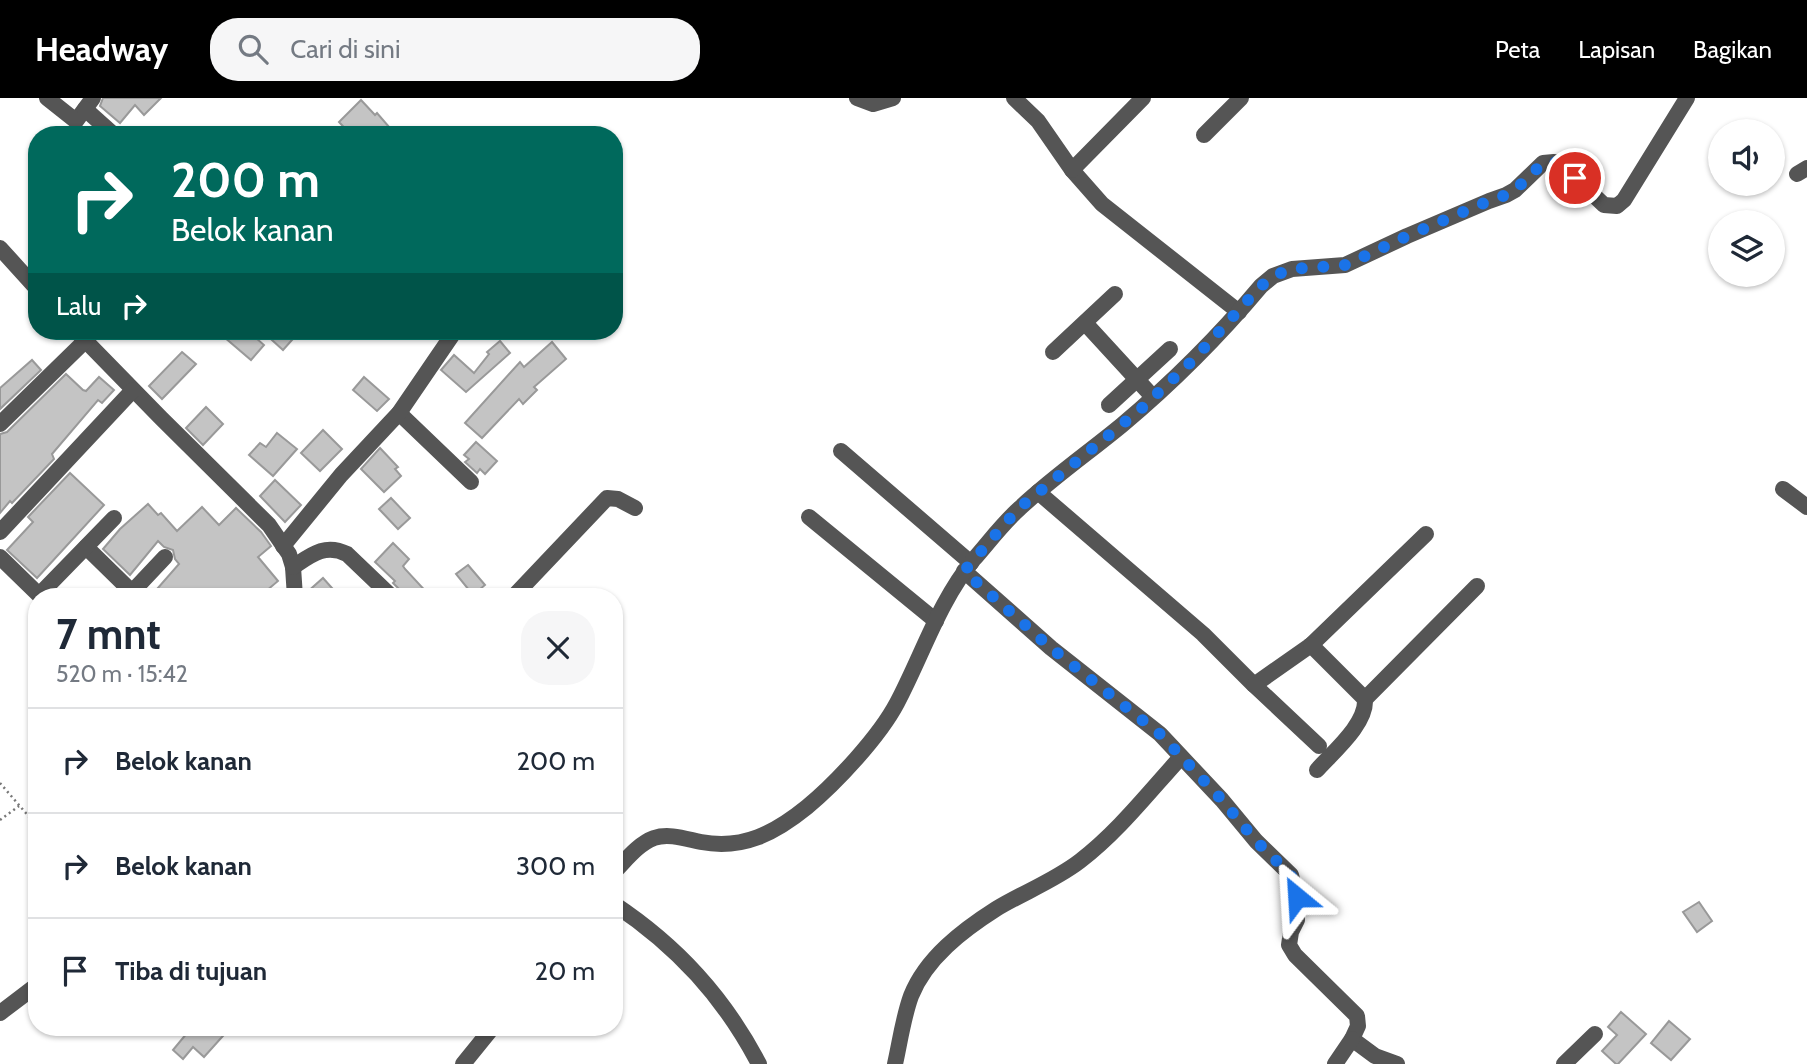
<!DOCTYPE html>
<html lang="id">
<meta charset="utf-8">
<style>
:root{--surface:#fff;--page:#f6f6f7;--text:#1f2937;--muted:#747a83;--line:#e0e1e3;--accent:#000}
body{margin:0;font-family:Cabin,sans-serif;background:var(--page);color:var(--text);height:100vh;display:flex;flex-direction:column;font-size:26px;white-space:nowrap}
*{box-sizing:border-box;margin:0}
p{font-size:23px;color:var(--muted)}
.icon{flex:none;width:38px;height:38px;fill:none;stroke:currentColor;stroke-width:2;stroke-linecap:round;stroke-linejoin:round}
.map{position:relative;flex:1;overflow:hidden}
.drawer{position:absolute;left:28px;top:490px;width:595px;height:448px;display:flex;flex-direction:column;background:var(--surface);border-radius:28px;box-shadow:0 2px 5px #0004}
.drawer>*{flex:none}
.banner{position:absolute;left:28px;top:28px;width:595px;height:214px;border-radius:28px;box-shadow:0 2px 5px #0004;background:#00695c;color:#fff;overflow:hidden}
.tools{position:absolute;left:1708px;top:21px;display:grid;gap:14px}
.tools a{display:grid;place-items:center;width:77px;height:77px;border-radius:50%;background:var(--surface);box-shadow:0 2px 5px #0004;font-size:35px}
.pin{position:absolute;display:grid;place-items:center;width:60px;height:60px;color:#fff;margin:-30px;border:4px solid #fff;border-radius:50%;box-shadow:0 2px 7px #0007}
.me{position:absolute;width:77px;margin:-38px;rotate:333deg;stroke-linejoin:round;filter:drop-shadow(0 0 5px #0008)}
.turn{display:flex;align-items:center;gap:24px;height:147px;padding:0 28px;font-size:32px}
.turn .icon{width:91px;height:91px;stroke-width:2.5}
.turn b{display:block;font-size:49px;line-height:60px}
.then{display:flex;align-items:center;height:66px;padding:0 28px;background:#0003;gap:14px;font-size:26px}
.round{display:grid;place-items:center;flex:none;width:74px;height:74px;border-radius:28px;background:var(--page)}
.headline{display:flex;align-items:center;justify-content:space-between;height:119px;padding:0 28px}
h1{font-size:42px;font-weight:700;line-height:52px}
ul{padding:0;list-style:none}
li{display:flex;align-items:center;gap:21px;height:105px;padding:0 28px;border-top:2px solid var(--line)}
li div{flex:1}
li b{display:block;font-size:26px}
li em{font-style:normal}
header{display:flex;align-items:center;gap:42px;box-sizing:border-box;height:98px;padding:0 35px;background:var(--accent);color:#fff}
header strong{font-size:33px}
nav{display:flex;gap:38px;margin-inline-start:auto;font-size:24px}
.search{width:490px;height:63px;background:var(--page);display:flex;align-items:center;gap:18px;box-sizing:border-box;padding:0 24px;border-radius:28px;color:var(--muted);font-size:26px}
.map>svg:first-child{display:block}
.building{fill:#c4c4c4;stroke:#999;stroke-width:2}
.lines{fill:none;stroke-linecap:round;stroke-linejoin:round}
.path{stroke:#777;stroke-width:2.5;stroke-dasharray:2 3.5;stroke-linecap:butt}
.minor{stroke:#555;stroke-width:16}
.route{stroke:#1a73e8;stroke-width:12;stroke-dasharray:0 21.6}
</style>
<header>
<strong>Headway</strong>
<div class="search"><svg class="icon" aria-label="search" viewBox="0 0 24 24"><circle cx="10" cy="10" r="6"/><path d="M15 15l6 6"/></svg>Cari di sini</div>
<nav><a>Peta</a><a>Lapisan</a><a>Bagikan</a></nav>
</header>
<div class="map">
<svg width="1807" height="966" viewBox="0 0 1807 966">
<rect width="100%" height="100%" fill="#fff"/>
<g class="building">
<path d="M 103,0 L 161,0 L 144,17 L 135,7 L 120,25 L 100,8 Z"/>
<path d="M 361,2 L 375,17 L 377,15 L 396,37 L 351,37 L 339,24 Z"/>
<path d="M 217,233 L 248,233 L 264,247 L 251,262 Z"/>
<path d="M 262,233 L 300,233 L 283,252 Z"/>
<path d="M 500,243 L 510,255 L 466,294 L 441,272 L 454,257 L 474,275 L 489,256 L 487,254 Z"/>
<path d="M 552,244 L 566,261 L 534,289 L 537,292 L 523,306 L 519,301 L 482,340 L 465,325 L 520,264 L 524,269 Z"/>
<path d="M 182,254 L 196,266 L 162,301 L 149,288 Z"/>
<path d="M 32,262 L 41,272 L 0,311 L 0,290 Z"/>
<path d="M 66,276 L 83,292 L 86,293 L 99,279 L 114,292 L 102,305 L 98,302 L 52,356 L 54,361 L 12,405 L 10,403 L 0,415 L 0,336 L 7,334 Z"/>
<path d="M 364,279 L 389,301 L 377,313 L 353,292 Z"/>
<path d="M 206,309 L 223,326 L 203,347 L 186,330 Z"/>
<path d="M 323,332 L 342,351 L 320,373 L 301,355 Z"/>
<path d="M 277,335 L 297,351 L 273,378 L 249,357 L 260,345 L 266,349 Z"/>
<path d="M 476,344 L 497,363 L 485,376 L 480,371 L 477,375 L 465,364 L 469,361 L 464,357 Z"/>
<path d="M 380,350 L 398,369 L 395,371 L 401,378 L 384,394 L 361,371 Z"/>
<path d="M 70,375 L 104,407 L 37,480 L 7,452 L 33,424 L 28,419 Z"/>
<path d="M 275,382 L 301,407 L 285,424 L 260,398 Z"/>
<path d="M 391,400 L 410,420 L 398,431 L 379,411 Z"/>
<path d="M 148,406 L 158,417 L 161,415 L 177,433 L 202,409 L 219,427 L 236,410 L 261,434 L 271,448 L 258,459 L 278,483 L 259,499 L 150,499 L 179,466 L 175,461 L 173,452 L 164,449 L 158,443 L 130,477 L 103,451 L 120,431 Z"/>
<path d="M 393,445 L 409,461 L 403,468 L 405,471 L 431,499 L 402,499 L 400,492 L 393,485 L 395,483 L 375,464 Z"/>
<path d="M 468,467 L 485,487 L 473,497 L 456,476 Z"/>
<path d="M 323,480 L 340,499 L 305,499 L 305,496 Z"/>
<path d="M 1699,804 L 1712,823 L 1697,834 L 1683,814 Z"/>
<path d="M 1621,914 L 1646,936 L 1618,966 L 1616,966 L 1602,953 L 1617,937 L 1608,929 Z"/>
<path d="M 1669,923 L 1690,941 L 1671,962 L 1651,945 Z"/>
<path d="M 192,929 L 231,929 L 204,959 L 193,949 L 183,961 L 173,952 Z"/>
</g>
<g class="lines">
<g class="path">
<path d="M 0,685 L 37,728"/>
<path d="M 0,722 L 19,708"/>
</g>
<g class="minor">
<path d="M 47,0 L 76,23 L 93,0"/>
<path d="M 857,0 L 873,6 L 893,0"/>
<path d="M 1014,0 L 1038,23 L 1072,72 L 1102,106 L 1239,214"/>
<path d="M 85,11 L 114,37"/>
<path d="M 1204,37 L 1241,0"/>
<path d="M 1072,72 L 1143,0"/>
<path d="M 1797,76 L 1807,70"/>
<path d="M 0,150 L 37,191"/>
<path d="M 1086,226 L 1153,299"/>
<path d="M 76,233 L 161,320 L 269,427 L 289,456 L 293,469 L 295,499"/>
<path d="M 1053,254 L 1115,196"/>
<path d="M 1109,307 L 1170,251"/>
<path d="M 399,315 L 471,384"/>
<path d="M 0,326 L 85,243"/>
<path d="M 841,353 L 971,465"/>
<path d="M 1783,391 L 1807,409"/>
<path d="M 1038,394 L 1203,536 L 1254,587 L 1311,547 L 1426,436"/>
<path d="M 809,419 L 936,523"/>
<path d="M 0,434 L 133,292"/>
<path d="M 283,448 L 341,377 L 399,315 L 455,233"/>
<path d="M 86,449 L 132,494 L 165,459"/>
<path d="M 0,459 L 39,497 L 114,420"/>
<path d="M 293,469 C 311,457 325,445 347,456 L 392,499"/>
<path d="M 964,473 L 1051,550 L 1160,636 L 1222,702 L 1256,743 L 1291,777 L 1297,799 L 1297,822 L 1291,834 L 1289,847 L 1295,857 L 1357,918 L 1358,928 L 1352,941 L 1375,958 L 1397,966"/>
<path d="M 513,499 L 607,400 L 618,401 L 635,410"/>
<path d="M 1311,547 L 1365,601"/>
<path d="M 1254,587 L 1319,648"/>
<path d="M 1317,672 C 1333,654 1367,626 1365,601 L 1477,488"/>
<path d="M 614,774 C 626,762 638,746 654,740 C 669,735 686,741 701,744 C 743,752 775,735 807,709 C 836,685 879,639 897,605 C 922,558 939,503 974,461 C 989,444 1003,425 1020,410 C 1052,380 1088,355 1122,327 C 1172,285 1219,238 1261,188 L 1273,178 L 1292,171 L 1345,167 L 1407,138 L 1489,103 L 1506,97 L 1515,92 L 1543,65 L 1554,64 L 1561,66 L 1604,107 L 1617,108 L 1624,102 L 1687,0"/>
<path d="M 614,806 C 677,848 724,899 759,966"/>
<path d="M 0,915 L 37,887"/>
<path d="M 463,966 L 493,929"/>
<path d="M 895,966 C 900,944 903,920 911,898 C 926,860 963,832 996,811 C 1024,794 1054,783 1080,763 C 1118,734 1149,694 1181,659"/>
<path d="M 1335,966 L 1352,941"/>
<path d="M 1564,966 L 1595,936"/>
</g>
</g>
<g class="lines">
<path class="route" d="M 1297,799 L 1291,777 L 1256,743 L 1222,702 L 1160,636 L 1051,550 L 964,473 L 1018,411 L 1142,310 L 1193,262 L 1261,188 L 1273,178 L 1292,171 L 1346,167 L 1407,138 L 1489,103 L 1506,97 L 1515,92 L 1543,65 L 1555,64 L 1561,66 L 1575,80"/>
</g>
</svg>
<div class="tools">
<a><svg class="icon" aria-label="sound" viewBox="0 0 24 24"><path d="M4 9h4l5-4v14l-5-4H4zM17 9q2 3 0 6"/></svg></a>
<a><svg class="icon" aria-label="layers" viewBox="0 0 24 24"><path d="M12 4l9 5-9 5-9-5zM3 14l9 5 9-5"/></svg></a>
</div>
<div class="pin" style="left:1575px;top:80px;background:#d93025"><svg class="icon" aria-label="arrive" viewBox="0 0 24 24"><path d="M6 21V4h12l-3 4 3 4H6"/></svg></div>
<svg class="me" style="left:1297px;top:799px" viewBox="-20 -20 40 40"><path d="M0-17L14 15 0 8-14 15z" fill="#1a73e8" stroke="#fff" stroke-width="4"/></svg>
<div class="banner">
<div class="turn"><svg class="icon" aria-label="right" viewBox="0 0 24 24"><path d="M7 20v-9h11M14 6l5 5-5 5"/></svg><div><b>200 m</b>Belok kanan</div></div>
<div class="then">Lalu<svg class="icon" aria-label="right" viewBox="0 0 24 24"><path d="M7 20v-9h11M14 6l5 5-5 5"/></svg></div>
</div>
<section class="drawer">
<div class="headline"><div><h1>7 mnt</h1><p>520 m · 15:42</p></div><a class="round"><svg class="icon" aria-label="close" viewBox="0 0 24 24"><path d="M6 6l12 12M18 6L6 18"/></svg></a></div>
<ul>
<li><svg class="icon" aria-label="right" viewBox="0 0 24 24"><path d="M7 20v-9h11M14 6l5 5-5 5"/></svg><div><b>Belok kanan</b></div><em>200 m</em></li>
<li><svg class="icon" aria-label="right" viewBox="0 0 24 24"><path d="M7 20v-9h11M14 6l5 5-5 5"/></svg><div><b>Belok kanan</b></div><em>300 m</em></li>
<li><svg class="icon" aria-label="arrive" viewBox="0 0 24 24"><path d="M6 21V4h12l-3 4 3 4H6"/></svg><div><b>Tiba di tujuan</b></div><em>20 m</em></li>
</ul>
</section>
</div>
